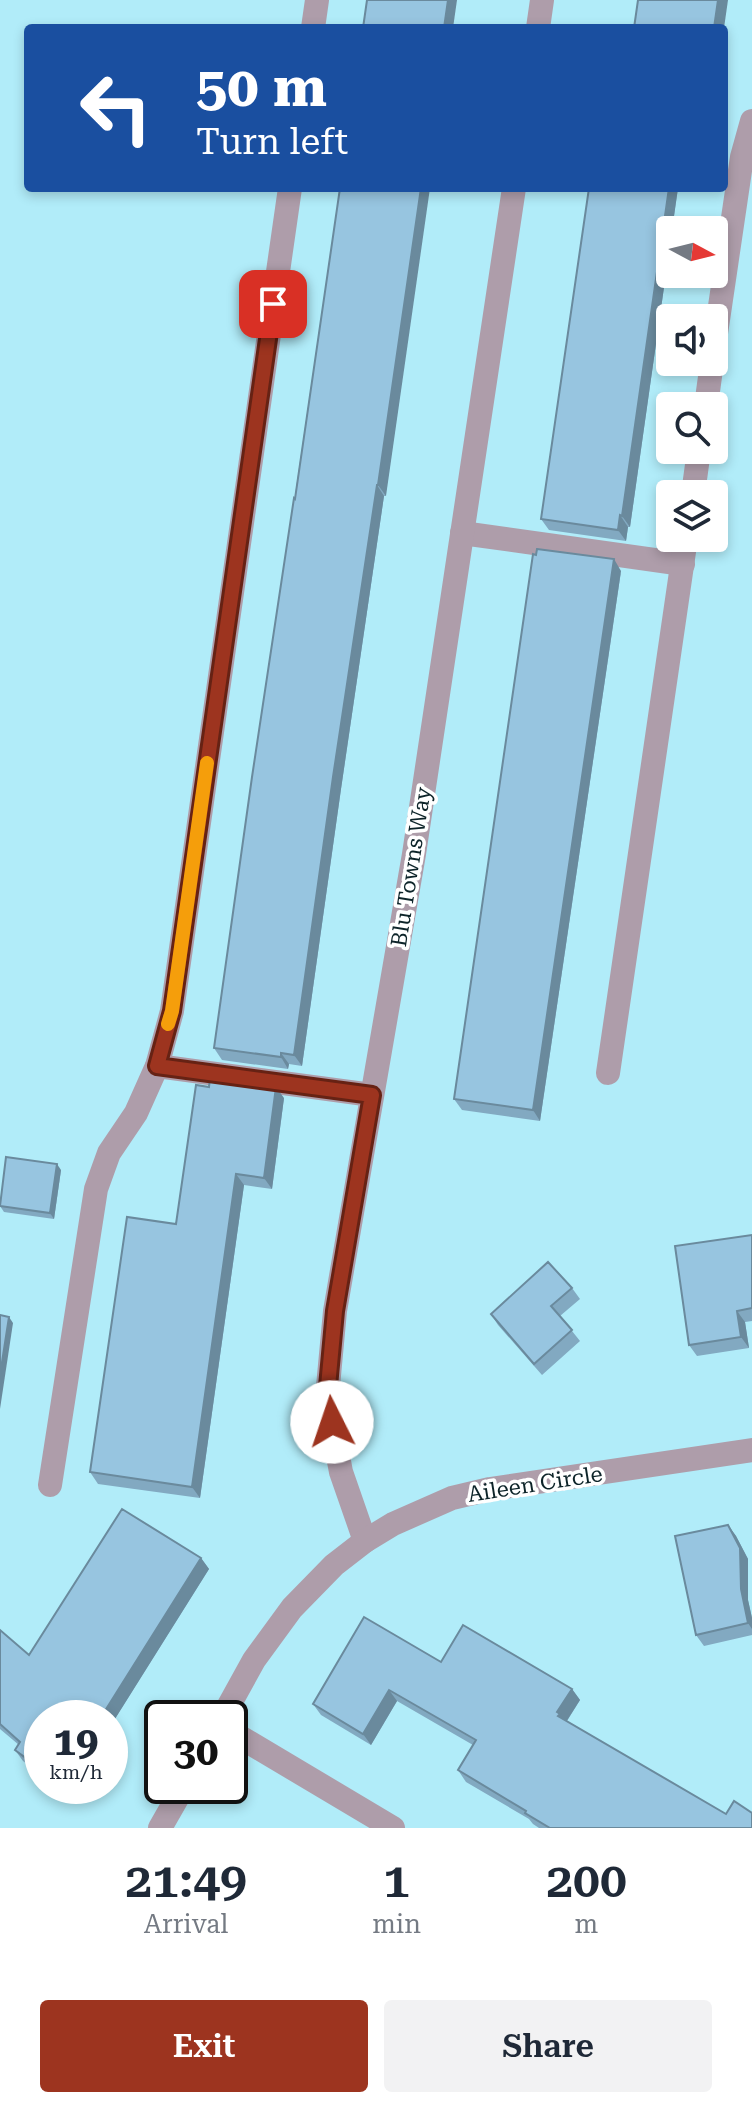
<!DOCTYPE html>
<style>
:root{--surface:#fff;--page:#f2f2f3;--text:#1f2937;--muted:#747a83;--accent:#9d341f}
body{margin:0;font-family:"Roboto Serif",serif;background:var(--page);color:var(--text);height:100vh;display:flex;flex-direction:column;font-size:30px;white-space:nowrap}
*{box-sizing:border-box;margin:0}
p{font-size:26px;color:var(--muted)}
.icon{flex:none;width:44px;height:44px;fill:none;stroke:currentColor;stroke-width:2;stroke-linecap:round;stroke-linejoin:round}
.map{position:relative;height:1828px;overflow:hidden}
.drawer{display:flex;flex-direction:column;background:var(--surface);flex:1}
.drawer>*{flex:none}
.guide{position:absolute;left:24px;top:24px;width:704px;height:168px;border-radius:8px;box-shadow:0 4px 12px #0003;background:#1a4fa0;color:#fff;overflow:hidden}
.needle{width:52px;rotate:97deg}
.fabs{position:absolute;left:656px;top:216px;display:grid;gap:16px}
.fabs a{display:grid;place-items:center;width:72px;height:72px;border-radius:8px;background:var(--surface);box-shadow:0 4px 12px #0003;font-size:40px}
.speed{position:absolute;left:24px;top:1700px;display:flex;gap:16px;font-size:40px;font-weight:700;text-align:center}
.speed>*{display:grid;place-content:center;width:104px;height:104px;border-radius:50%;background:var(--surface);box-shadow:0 4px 12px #0003;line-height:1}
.speed small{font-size:20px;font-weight:400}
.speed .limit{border:4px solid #111;border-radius:12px;background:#fff;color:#111}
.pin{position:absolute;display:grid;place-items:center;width:68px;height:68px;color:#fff;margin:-34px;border-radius:16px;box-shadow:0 4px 12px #0006}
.me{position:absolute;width:88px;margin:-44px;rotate:356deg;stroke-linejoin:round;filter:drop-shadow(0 0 6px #0008)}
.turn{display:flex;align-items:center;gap:28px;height:168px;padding:0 40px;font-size:36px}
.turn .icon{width:104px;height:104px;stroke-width:2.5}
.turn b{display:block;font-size:56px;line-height:68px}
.eta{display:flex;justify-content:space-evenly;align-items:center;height:136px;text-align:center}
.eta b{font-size:48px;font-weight:600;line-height:56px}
.action{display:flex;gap:16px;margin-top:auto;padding:16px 40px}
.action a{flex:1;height:92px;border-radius:8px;background:var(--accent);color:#fff;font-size:32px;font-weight:600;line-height:92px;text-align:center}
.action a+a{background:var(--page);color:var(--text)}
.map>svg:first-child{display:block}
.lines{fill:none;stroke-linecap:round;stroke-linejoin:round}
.minor{stroke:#ae9daa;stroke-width:24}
.wall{fill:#82a9c1}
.shaded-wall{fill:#6a8a9d}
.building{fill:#97c5e0;stroke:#6a8a9d;stroke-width:2}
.route-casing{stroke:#662214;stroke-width:20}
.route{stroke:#9d341f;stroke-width:14}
.slow{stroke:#f59e0b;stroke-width:14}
.labels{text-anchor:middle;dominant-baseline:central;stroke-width:7;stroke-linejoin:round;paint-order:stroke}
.street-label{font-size:22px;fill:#0d2429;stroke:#fff}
</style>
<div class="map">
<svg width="752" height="1828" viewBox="0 0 752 1828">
<rect width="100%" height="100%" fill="#b1ecf9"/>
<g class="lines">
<g class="minor">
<path d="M 313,28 L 317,0"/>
<path d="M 538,28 L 542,0"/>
<path d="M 714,347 L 742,157 L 752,121"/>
<path d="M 706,406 L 712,362"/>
<path d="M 693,494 L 699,450"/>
<path d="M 462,533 L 683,564"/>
<path d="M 157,1066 L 372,1095"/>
<path d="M 608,1073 L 686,538"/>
<path d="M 50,1485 L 96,1189 L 109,1153 L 136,1113 L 157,1066 L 172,1011 L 290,188"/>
<path d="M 365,1541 L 341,1472 L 327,1397 L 335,1311 L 414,854 L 514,188"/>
<path d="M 222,1718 L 254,1660 L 292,1608 L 334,1565 L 365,1541 L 393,1524 L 452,1498 L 490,1489 L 752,1450"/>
<path d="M 230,1731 L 393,1828"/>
<path d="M 160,1828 L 184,1786"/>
</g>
</g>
<g class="wall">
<path d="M 340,188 L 386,496 L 384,496 L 341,789 L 302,1066 L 289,1064 L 288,1069 L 222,1060 L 214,1048 Z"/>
<path d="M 678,188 L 672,230 L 670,230 L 670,245 L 630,527 L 628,527 L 626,541 L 549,530 L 541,519 Z"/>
<path d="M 621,571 L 540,1121 L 462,1110 L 454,1099 Z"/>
<path d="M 284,1098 L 272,1189 L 244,1185 L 200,1498 L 98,1484 L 90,1472 L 176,1224 Z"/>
<path d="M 61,1170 L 54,1219 L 4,1212 L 0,1206 Z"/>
<path d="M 752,1235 L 752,1321 L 745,1322 L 749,1348 L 697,1356 L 689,1345 Z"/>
<path d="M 572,1288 L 580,1299 L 560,1316 L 580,1341 L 542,1375 L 498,1325 L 491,1314 Z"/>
<path d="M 728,1525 L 736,1536 L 748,1559 L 748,1600 L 752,1618 L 752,1635 L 704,1646 L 696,1635 Z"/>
<path d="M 201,1558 L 209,1569 L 113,1722 L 120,1732 L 110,1746 L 110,1718 L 42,1718 L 42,1775 L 23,1761 L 15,1750 L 19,1745 L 0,1729 L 0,1630 L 29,1655 Z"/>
<path d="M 441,1662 L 572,1689 L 580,1700 L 567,1721 L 726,1814 L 752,1828 L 539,1828 L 533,1824 L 529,1819 L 466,1782 L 458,1770 L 473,1745 L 397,1701 L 371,1745 L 321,1715 L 313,1704 Z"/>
<path d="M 57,1786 L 82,1786 L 73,1798 Z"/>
</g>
<g class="shaded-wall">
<path d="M 448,0 L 457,0 L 453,28 L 444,28 Z"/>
<path d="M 718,0 L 728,0 L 724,28 L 714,28 Z"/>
<path d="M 421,188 L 430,188 L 386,496 L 378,485 Z"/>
<path d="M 669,188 L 678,188 L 672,230 L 670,230 L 670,245 L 630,527 L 622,516 Z"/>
<path d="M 377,485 L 384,496 L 341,789 L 302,1066 L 294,1055 L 333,777 Z"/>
<path d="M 620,515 L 628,527 L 626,541 L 618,530 Z"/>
<path d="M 614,559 L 621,571 L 540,1121 L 533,1110 Z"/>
<path d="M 281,1053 L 289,1064 L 288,1069 L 281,1057 Z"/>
<path d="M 276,1087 L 284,1098 L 272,1189 L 264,1178 Z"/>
<path d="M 57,1164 L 61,1170 L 54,1219 L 50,1213 Z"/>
<path d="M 236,1174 L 244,1185 L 200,1498 L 192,1487 Z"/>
<path d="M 737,1311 L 745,1322 L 749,1348 L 741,1337 Z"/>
<path d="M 9,1317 L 13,1323 L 0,1409 L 0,1375 Z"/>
<path d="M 728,1525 L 736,1536 L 748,1559 L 748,1600 L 752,1618 L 752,1629 L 748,1623 Z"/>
<path d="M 201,1558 L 209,1569 L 113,1722 L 120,1732 L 110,1746 L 110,1718 L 105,1718 L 103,1714 Z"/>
<path d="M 572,1689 L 580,1700 L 566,1722 L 558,1716 L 557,1712 Z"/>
<path d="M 389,1690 L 397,1701 L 371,1745 L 363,1734 Z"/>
<path d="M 66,1786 L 82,1786 L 73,1798 Z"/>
</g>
<g class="building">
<path d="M 367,0 L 448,0 L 444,28 L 363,28 Z"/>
<path d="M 638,0 L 718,0 L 714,28 L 634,28 Z"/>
<path d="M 340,188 L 421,188 L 378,485 L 377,485 L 333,777 L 294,1055 L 281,1053 L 281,1057 L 214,1048 L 252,777 L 294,498 L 295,499 Z"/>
<path d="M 589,188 L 669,188 L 622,516 L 620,515 L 618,530 L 541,519 Z"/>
<path d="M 537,549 L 614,559 L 533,1110 L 454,1099 L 533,554 L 536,555 Z"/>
<path d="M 210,1078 L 276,1087 L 264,1178 L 236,1174 L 192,1487 L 90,1472 L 127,1217 L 176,1224 L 196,1085 L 209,1087 Z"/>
<path d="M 6,1157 L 57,1164 L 50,1213 L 0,1206 Z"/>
<path d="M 752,1235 L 752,1308 L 737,1311 L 741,1337 L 689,1345 L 675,1246 Z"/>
<path d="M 548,1262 L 572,1288 L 551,1306 L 572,1330 L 534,1364 L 491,1314 Z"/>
<path d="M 0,1315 L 9,1317 L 0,1375 Z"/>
<path d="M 122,1509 L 201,1558 L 103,1714 L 108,1718 L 42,1718 L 42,1770 L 15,1750 L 20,1742 L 0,1724 L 0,1630 L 29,1655 Z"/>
<path d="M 728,1525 L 740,1548 L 741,1589 L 748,1623 L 696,1635 L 675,1536 Z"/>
<path d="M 364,1617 L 441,1662 L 463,1625 L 572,1689 L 557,1712 L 560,1714 L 558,1716 L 726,1814 L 734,1801 L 752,1813 L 752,1828 L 550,1828 L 525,1813 L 526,1811 L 458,1770 L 476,1740 L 389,1690 L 363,1734 L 313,1704 Z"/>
</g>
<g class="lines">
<g class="route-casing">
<path id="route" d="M 273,304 L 172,1011 L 157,1066 L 372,1095 L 335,1311 L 327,1397 L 332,1422"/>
</g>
<use href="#route" class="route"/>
<path class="slow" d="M 168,1024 L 172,1011 L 207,763"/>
</g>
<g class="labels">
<g class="street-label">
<text transform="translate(411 867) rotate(-81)">Blu Towns Way</text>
<text transform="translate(535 1484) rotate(-9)">Aileen Circle</text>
</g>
</g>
</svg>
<div class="fabs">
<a><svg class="needle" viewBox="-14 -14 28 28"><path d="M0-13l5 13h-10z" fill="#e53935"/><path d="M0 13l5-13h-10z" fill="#747a83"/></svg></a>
<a><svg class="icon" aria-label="sound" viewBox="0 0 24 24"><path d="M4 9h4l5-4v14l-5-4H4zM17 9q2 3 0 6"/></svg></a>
<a><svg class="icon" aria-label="search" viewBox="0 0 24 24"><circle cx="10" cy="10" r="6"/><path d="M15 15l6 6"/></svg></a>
<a><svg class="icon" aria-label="layers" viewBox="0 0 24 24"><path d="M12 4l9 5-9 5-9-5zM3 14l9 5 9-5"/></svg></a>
</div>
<div class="speed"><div>19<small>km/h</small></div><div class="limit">30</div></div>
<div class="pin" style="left:273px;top:304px;background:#d93025"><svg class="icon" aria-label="arrive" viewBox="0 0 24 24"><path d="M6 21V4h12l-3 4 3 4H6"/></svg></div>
<svg class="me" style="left:332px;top:1422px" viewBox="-20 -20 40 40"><circle r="19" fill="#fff"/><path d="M0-13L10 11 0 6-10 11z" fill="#9d341f"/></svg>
<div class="guide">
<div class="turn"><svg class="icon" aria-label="left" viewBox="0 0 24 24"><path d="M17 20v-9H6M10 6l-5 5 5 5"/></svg><div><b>50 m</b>Turn left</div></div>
</div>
</div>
<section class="drawer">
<div class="eta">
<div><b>21:49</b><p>Arrival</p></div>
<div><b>1</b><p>min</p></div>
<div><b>200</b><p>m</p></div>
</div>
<div class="action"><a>Exit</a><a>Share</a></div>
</section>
